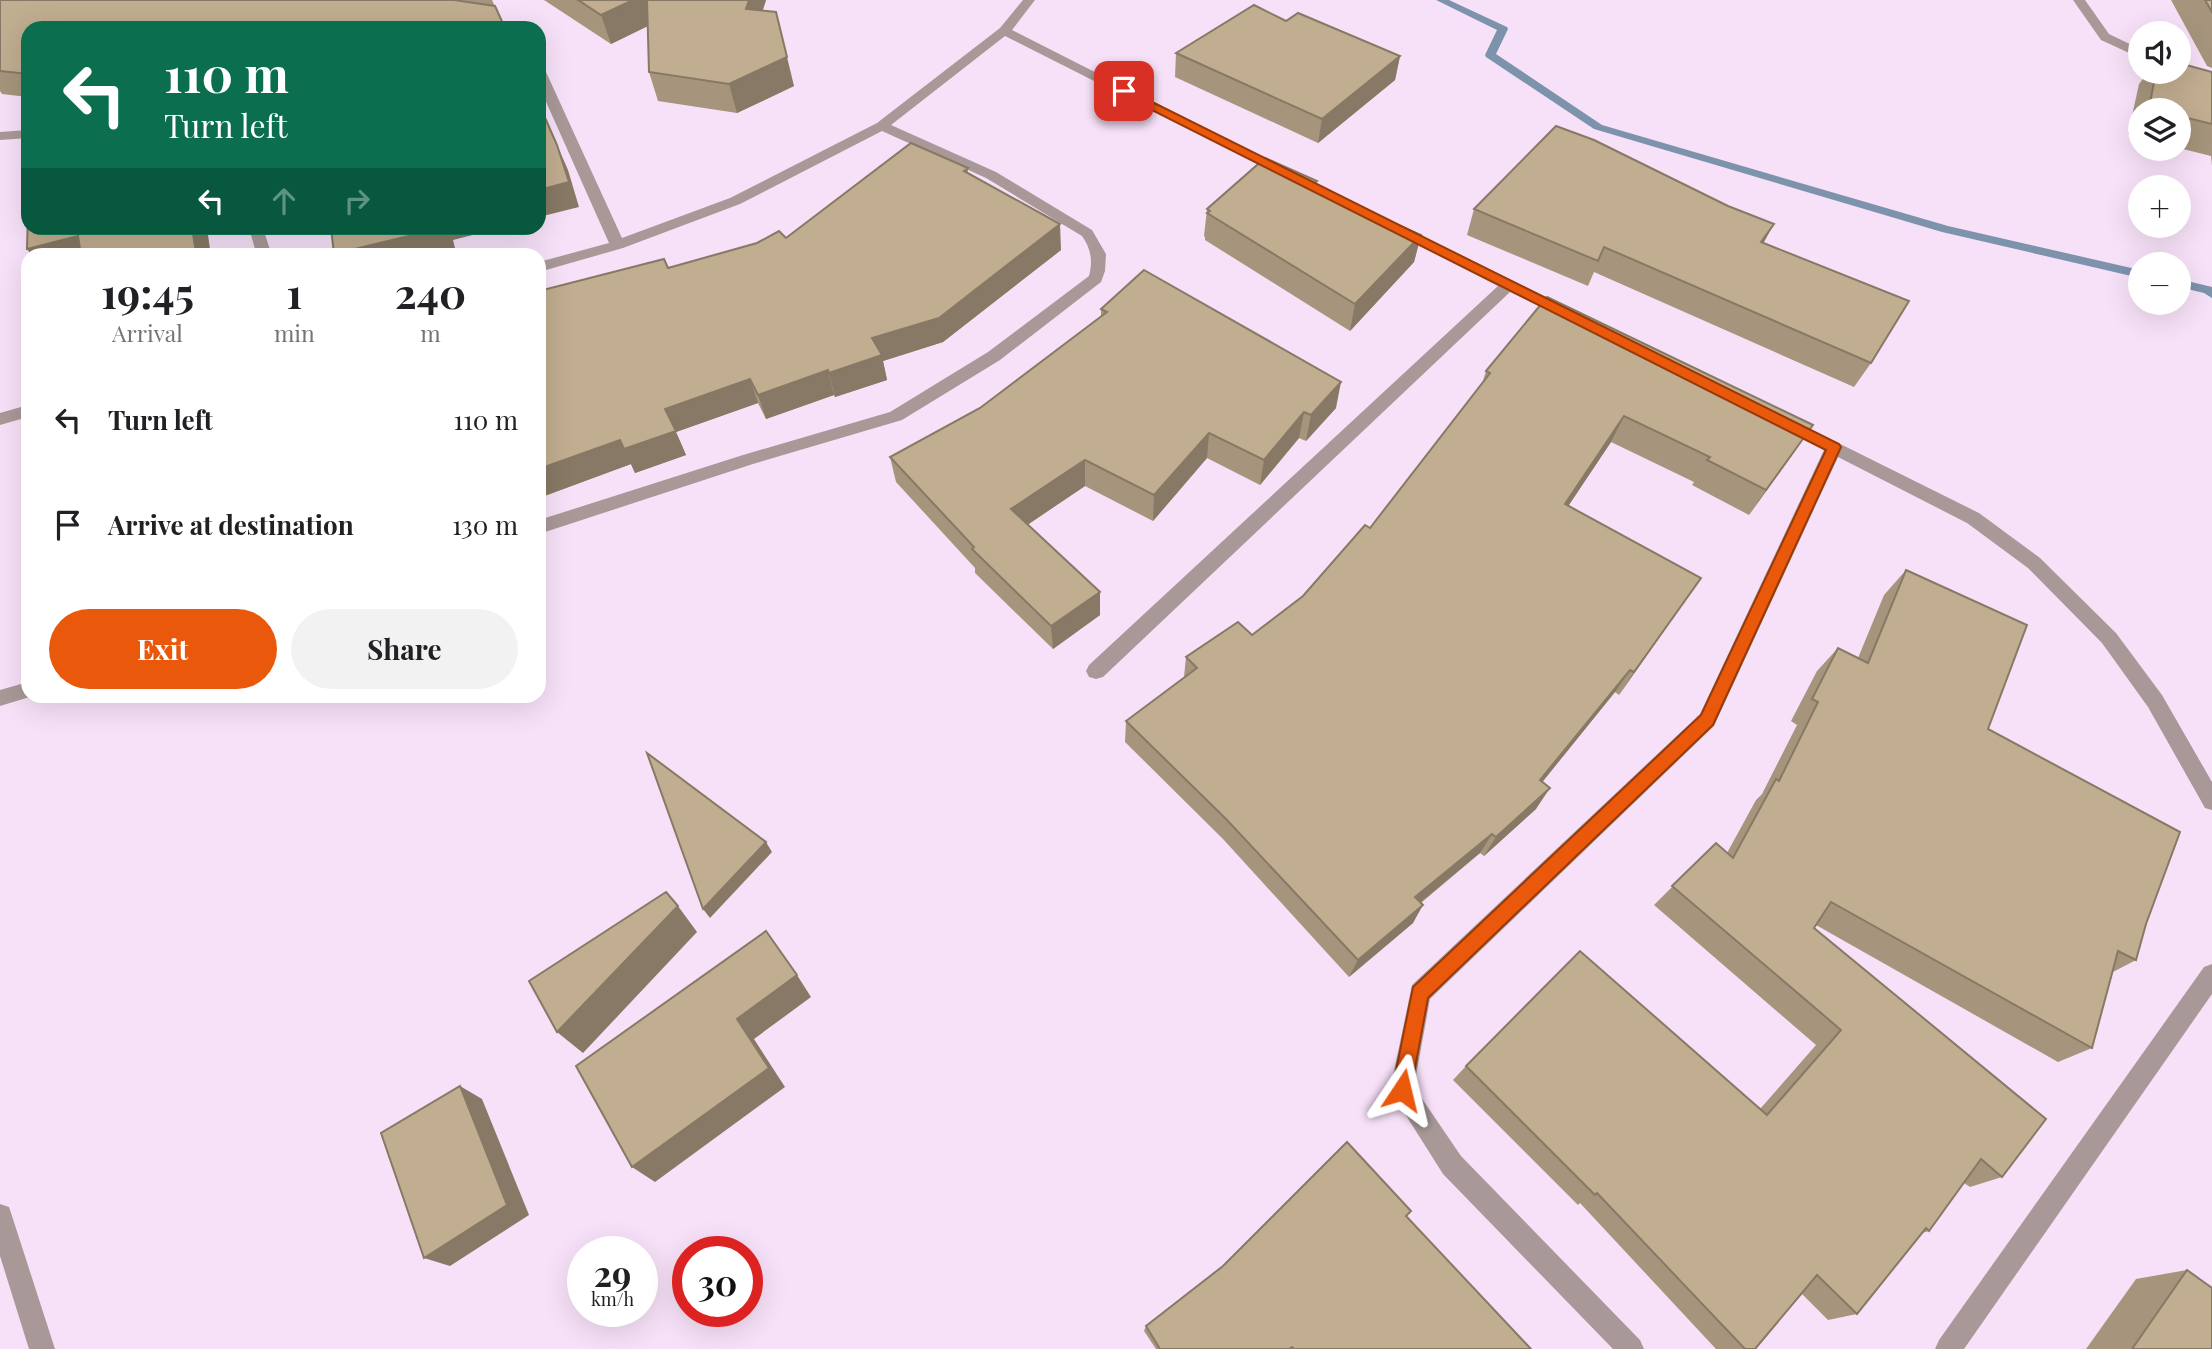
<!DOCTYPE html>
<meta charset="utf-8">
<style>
:root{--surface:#fff;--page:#f2f2f2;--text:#202124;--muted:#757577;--accent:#ea580c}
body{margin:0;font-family:"Playfair Display",serif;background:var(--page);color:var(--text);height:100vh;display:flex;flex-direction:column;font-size:26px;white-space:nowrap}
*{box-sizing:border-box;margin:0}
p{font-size:23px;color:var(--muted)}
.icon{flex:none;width:38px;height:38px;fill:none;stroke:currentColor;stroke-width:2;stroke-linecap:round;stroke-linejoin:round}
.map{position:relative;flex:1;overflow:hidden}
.side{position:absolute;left:21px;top:248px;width:525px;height:455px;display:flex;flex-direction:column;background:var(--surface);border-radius:21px;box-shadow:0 7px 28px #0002}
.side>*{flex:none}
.banner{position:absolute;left:21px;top:21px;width:525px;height:214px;border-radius:21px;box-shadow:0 7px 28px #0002;background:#0b6e4f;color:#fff;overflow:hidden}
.tools{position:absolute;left:2128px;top:21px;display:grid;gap:14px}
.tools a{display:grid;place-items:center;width:63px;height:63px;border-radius:50%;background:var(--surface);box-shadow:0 7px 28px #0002;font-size:35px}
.speed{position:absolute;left:567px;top:1236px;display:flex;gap:14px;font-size:35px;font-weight:700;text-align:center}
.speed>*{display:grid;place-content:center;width:91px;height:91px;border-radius:50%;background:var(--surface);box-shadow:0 7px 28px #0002;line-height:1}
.speed small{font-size:18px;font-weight:400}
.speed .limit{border:10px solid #d22;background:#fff;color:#111}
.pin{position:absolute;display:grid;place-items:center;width:60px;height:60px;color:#fff;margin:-30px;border-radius:14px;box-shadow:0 4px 10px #0006}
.me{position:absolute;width:77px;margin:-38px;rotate:10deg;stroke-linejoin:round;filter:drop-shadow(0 0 5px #0008)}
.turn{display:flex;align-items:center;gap:24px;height:147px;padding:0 28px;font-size:32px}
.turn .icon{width:91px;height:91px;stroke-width:2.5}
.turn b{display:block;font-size:49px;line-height:60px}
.lanes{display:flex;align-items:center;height:66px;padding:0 28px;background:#0003;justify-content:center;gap:35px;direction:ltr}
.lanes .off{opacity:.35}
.eta{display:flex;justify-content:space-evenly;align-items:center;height:119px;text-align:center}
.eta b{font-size:42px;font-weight:700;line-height:49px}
.primary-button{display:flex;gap:14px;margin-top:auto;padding:14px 28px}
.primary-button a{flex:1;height:80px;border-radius:42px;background:var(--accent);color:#fff;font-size:28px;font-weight:700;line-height:80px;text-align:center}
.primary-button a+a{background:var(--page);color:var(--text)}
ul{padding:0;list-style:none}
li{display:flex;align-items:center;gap:21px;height:105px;padding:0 28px}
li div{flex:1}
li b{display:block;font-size:26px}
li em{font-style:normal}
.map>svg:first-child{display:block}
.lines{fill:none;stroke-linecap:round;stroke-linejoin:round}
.stream{fill:#7d93ac;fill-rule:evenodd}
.minor{fill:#a89998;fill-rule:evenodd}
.wall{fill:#a6957c}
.shaded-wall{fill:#877965}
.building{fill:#c1ad90;stroke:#877965;stroke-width:2}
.route{fill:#ea580c;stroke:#983908;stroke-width:2}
</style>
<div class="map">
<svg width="2212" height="1349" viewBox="0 0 2212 1349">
<rect width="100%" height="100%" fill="#f7e1f8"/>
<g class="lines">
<g class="stream">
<path d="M 1436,0 L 1449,0 L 1507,27 L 1508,29 L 1496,54 L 1602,125 L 1948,226 L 2140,270 L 2140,278 L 1942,232 L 1594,129 L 1486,57 L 1485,55 L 1497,30 Z"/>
<path d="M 2179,279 L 2212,287 L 2212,298 L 2204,293 L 2179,287 Z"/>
</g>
<g class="minor">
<path d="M 1023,0 L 1035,0 L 1012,30 L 1351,202 L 1349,205 L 1339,205 L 1005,36 L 891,125 L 996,172 L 1092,230 L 1106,254 L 1105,271 L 1101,282 L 1000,360 L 902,420 L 753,464 L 539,534 L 539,520 L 743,455 L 890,412 L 988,352 L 1089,276 C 1093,260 1091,249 1082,236 L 986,178 L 882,131 L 740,204 L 623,248 L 539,272 L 539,262 L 609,243 L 539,86 L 539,68 L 546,72 L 622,238 L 730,198 L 877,123 L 1000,28 Z"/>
<path d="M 2073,0 L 2085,0 L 2109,34 L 2140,49 L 2140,58 L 2101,40 Z"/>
<path d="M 28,130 L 28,138 L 0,140 L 0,132 Z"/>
<path d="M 1399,225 L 1571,309 L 1574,313 L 1566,318 L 1561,317 L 1510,292 L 1103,677 L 1096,679 L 1089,677 L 1086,671 L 1089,665 L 1498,286 L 1394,233 L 1392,230 L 1394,227 Z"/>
<path d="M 249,228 L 263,228 L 272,256 L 257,256 Z"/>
<path d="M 28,405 L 28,417 L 0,425 L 0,413 Z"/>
<path d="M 1784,416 L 1979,513 L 2040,558 L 2116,633 L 2162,695 L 2212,782 L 2212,810 L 2205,808 L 2148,707 L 2102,643 L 2028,568 L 1967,523 L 1838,457 L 1714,726 L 1430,999 L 1414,1087 L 1461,1156 L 1640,1340 L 1644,1349 L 1613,1349 L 1443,1174 L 1390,1090 L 1412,985 L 1700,714 L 1824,450 L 1778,426 L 1776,422 Z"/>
<path d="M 28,682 L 28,696 L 33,696 L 0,706 L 0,690 Z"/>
<path d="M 2212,964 L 2212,994 L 1964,1349 L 1935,1349 L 1939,1340 L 2204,967 Z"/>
<path d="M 0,1204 L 9,1207 L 12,1216 L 55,1349 L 29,1349 L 0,1256 Z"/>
</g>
</g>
<g class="wall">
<path d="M 0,0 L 492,0 L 505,28 L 28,28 L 28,97 L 2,94 L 0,91 Z"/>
<path d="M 544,0 L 766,0 L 763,10 L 794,86 L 737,113 L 658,101 L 649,72 L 648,26 L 611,44 Z"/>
<path d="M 2171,0 L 2212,0 L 2212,68 L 2207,66 Z"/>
<path d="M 1286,21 L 1400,56 L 1395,80 L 1318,143 L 1175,77 L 1176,53 Z"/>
<path d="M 2148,72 L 2212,72 L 2212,166 L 2211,156 L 2179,148 L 2179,110 L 2140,110 L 2140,137 L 2128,134 L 2139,84 Z"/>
<path d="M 968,168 L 968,173 L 1061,250 L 943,342 L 883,361 L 887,380 L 835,397 L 834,395 L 766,419 L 758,403 L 676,432 L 686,455 L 635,473 L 631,464 L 539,498 L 539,291 L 668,268 L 786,238 Z"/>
<path d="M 1315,188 L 1421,235 L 1414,262 L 1350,331 L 1205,240 L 1205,237 L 1204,236 L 1207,209 Z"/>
<path d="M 1728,206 L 1774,224 L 1763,243 L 1871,363 L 1854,387 L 1594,272 L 1588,286 L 1467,235 L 1474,209 Z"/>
<path d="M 1101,309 L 1336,408 L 1306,441 L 1299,438 L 1260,485 L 1207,458 L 1153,521 L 1085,486 L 1028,524 L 1100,615 L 1053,649 L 975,573 L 975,568 L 896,482 L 890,457 L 980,408 L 1101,316 Z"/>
<path d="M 1486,371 L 1795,451 L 1749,515 L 1692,485 L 1694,482 L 1611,442 L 1568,506 L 1701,578 L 1619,695 L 1615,692 L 1542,782 L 1536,809 L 1484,856 L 1480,853 L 1421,903 L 1413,923 L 1349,977 L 1223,839 L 1125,742 L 1126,721 L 1184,677 L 1186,657 L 1252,635 L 1303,596 L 1370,528 L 1482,384 Z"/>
<path d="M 1906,570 L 1988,729 L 2146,924 L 2136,960 L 2113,972 L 2092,1048 L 2058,1062 L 1816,925 L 1814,928 L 2002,1177 L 1970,1187 L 1964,1183 L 1929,1231 L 1922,1233 L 1857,1314 L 1828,1320 L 1801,1293 L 1755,1349 L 1716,1349 L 1580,1203 L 1578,1205 L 1453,1080 L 1466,1066 L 1760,1109 L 1816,1045 L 1654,905 L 1716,843 L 1727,853 L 1756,800 L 1762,794 L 1797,725 L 1791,721 L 1817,671 L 1838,648 L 1858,658 L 1884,595 Z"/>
<path d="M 1406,1216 L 1531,1349 L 1156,1349 L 1144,1331 L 1146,1326 Z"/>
<path d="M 2187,1270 L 2212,1349 L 2086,1349 L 2136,1279 Z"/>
</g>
<g class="shaded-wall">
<path d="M 633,0 L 649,0 L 656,22 L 611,44 L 601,15 Z"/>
<path d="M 749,0 L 766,0 L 753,38 L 746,9 Z"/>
<path d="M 1400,56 L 1395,80 L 1318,143 L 1322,119 Z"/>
<path d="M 787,57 L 794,86 L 737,113 L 729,84 Z"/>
<path d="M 557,145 L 568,170 L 579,207 L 539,217 L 539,190 Z"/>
<path d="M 1060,224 L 1061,250 L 943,342 L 883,361 L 887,380 L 835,397 L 829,373 L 872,338 Z"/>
<path d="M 1774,224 L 1760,249 L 1761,242 Z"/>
<path d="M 192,228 L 207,228 L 211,256 L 185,256 Z"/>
<path d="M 442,228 L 500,228 L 453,240 L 456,252 L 443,256 L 335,256 L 334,254 Z"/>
<path d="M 1421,235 L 1414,262 L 1350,331 L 1355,304 Z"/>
<path d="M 78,236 L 94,256 L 32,256 L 27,249 Z"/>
<path d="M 828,370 L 834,395 L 766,419 L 758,395 Z"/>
<path d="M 750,379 L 758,403 L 676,432 L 686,455 L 635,473 L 631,464 L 539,498 L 539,469 L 665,409 Z"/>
<path d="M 1341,382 L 1336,408 L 1306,441 L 1311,415 Z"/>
<path d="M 1304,412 L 1299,438 L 1260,485 L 1264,460 Z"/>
<path d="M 1624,416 L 1611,442 L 1553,529 L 1565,504 Z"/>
<path d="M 1813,425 L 1795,451 L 1749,515 L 1766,490 Z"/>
<path d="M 1209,433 L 1207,458 L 1153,521 L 1154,495 Z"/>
<path d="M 1085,460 L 1085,486 L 1014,534 L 1011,509 Z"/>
<path d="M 1701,578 L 1684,602 L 1619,695 L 1634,672 Z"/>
<path d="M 1100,592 L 1100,615 L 1053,649 L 1051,626 Z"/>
<path d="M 1630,670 L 1615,692 L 1527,801 L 1540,780 Z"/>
<path d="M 1550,788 L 1536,809 L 1484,856 L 1496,837 Z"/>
<path d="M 1492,834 L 1480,853 L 1405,915 L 1415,897 Z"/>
<path d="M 766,842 L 772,852 L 710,918 L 703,909 Z"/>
<path d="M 1423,905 L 1413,923 L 1349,977 L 1358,960 Z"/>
<path d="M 678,906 L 697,932 L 583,1053 L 557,1032 Z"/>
<path d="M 797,975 L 811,997 L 754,1039 L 785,1087 L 655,1182 L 632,1167 L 737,1019 Z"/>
<path d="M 460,1086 L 482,1099 L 529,1215 L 450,1266 L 424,1258 Z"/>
</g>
<g class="building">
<path d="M 0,0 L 454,0 L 495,6 L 505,28 L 28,28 L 28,74 L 0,71 Z"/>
<path d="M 578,0 L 633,0 L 601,15 Z"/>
<path d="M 647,0 L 749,0 L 746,9 L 776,12 L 787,57 L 729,84 L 649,72 Z"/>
<path d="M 2205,0 L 2212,0 L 2212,12 Z"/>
<path d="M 1254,5 L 1286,21 L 1298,13 L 1400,56 L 1322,119 L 1176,53 Z"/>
<path d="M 2179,63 L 2212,72 L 2212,124 L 2179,116 L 2179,110 L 2159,110 L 2149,108 L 2156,72 L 2179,72 Z"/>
<path d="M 539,104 L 557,145 L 569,182 L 539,190 Z"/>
<path d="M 1556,126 L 1594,140 L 1728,206 L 1774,224 L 1761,242 L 1909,301 L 1871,363 L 1604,247 L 1598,261 L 1474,209 Z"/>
<path d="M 911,143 L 968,168 L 964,171 L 1060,224 L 939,318 L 872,338 L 882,355 L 829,373 L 828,370 L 758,395 L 750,379 L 665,409 L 676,431 L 624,449 L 620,440 L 539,469 L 539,291 L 664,259 L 668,268 L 757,243 L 779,231 L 786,238 Z"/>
<path d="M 1265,158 L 1317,181 L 1311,186 L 1421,235 L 1355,304 L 1207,213 L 1210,211 L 1207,209 Z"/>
<path d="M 28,211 L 28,228 L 192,228 L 196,252 L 185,256 L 81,256 L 78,236 L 27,249 Z"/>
<path d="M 331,228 L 442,228 L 334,254 Z"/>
<path d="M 1144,270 L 1341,382 L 1311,415 L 1304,412 L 1264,460 L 1209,433 L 1154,495 L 1085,460 L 1011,509 L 1100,592 L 1051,626 L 972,549 L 974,547 L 890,457 L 980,408 L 1107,312 L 1101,309 Z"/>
<path d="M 1547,297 L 1813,425 L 1766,490 L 1707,460 L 1710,457 L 1624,416 L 1565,504 L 1701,578 L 1634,672 L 1630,670 L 1540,780 L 1550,788 L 1496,837 L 1492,834 L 1415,897 L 1423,905 L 1358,960 L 1226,819 L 1126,721 L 1197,668 L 1186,657 L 1238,622 L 1252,635 L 1303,596 L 1365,525 L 1370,528 L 1490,373 L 1486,371 Z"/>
<path d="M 1906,570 L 2027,625 L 1988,729 L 2180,832 L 2146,924 L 2136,960 L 2118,951 L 2092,1048 L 1831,902 L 1814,928 L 2046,1119 L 2002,1177 L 1981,1159 L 1929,1231 L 1926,1228 L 1857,1314 L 1817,1275 L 1755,1349 L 1745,1349 L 1597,1193 L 1595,1195 L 1466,1066 L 1580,951 L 1767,1115 L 1841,1030 L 1672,886 L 1716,843 L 1733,858 L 1776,779 L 1779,781 L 1818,702 L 1812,699 L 1838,648 L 1868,663 Z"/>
<path d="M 647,753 L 766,842 L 703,909 L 676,834 Z"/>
<path d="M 666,892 L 678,906 L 557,1032 L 529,981 Z"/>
<path d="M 766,931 L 797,975 L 737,1019 L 769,1068 L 632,1167 L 576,1066 Z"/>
<path d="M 460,1086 L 507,1205 L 424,1258 L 381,1133 Z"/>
<path d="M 1347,1142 L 1411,1211 L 1406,1216 L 1531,1349 L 1294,1349 L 1292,1347 L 1289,1349 L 1160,1349 L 1146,1326 L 1223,1266 Z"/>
<path d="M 2187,1270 L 2212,1288 L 2212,1349 L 2132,1349 Z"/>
</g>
<path class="route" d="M 1124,88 L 1839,444 L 1841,447 L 1713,725 L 1428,998 L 1411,1090 L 1409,1097 L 1402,1100 L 1395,1097 L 1392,1090 L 1413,987 L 1701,715 L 1826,450 L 1120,94 L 1120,89 Z"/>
</svg>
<div class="tools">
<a><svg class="icon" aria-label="sound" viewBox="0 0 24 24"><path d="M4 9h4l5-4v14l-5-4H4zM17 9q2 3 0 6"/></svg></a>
<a><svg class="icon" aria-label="layers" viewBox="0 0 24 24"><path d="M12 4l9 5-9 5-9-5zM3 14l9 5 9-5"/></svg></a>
<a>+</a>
<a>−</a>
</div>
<div class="speed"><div>29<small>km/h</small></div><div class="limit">30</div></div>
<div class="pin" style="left:1124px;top:91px;background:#d93025"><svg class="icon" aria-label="arrive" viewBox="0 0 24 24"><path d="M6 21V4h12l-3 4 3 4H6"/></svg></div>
<svg class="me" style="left:1402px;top:1090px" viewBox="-20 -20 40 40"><path d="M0-17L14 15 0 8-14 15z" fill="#ea580c" stroke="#fff" stroke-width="4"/></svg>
<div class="banner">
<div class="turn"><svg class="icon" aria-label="left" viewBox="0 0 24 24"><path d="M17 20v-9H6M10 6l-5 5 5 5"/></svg><div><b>110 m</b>Turn left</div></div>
<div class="lanes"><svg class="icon" aria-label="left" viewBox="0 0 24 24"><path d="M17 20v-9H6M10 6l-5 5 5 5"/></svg><svg class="icon off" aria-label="ahead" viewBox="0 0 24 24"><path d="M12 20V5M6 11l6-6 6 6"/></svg><svg class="icon off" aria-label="right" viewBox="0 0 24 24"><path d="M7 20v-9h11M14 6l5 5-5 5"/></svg></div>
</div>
<section class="side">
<div class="eta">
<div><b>19:45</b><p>Arrival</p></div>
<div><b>1</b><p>min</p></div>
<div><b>240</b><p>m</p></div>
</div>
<ul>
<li><svg class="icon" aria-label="left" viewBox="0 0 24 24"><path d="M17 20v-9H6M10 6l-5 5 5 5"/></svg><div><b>Turn left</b></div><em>110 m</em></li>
<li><svg class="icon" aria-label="arrive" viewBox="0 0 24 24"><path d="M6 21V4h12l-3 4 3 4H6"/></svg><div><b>Arrive at destination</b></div><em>130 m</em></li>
</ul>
<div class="primary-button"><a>Exit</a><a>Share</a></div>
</section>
</div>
